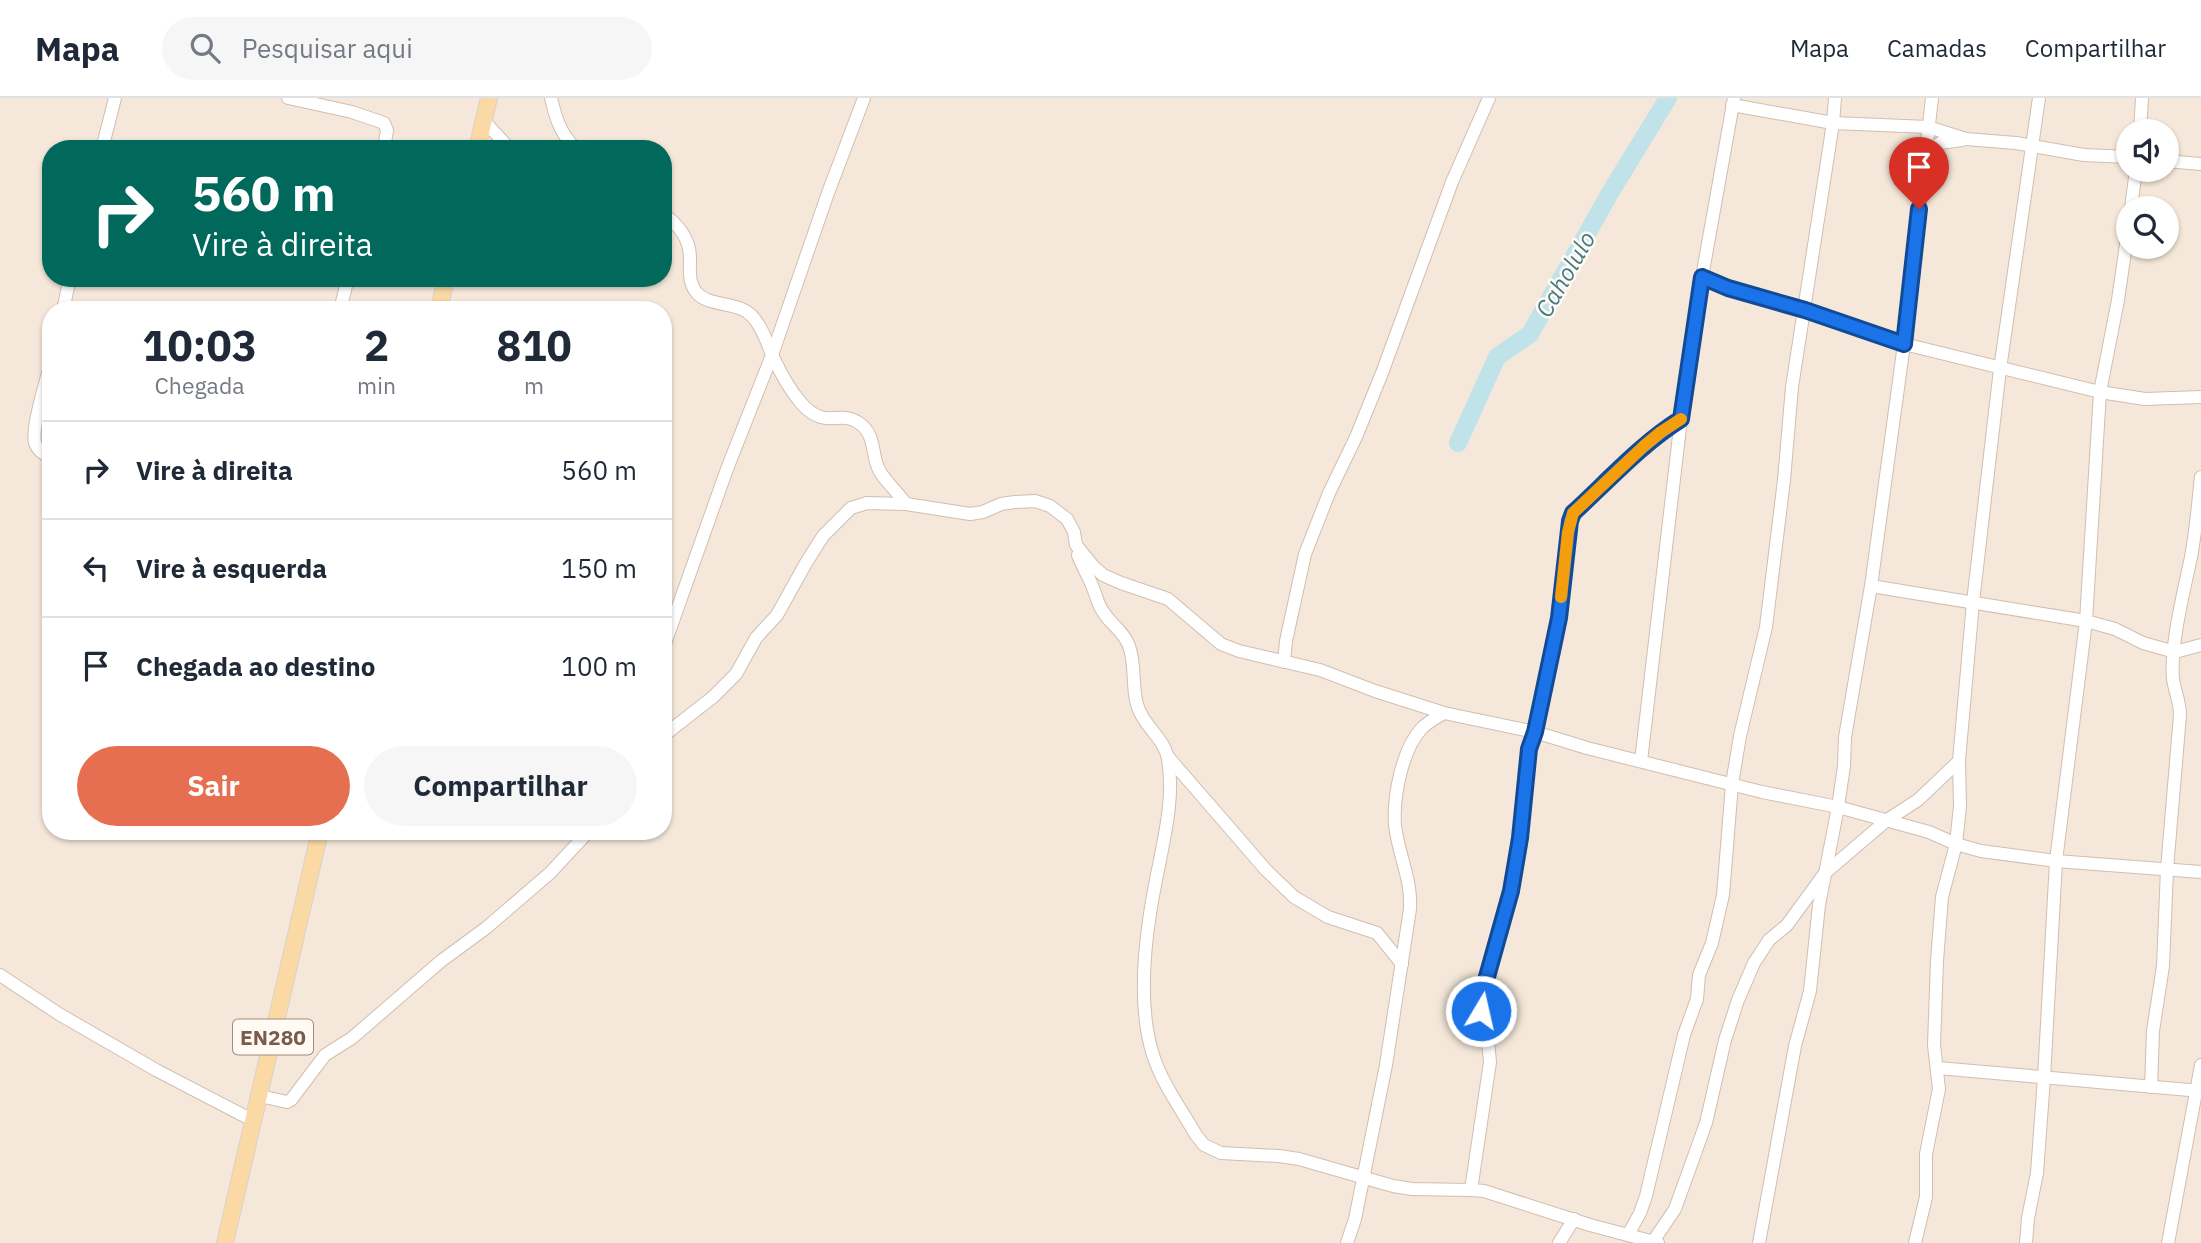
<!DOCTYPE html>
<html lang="pt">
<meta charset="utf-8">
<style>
:root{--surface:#fff;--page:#f6f6f7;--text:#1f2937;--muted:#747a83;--line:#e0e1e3;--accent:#e76f51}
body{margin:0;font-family:"IBM Plex Sans",sans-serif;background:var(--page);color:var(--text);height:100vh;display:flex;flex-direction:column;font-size:26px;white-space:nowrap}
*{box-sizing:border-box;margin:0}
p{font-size:23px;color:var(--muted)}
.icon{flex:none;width:38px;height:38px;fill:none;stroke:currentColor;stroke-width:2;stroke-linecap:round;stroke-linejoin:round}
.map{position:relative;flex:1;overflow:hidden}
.drawer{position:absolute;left:42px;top:203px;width:630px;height:539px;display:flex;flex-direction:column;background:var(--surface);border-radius:28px;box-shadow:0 2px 5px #0004}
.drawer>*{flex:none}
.top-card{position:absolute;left:42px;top:42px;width:630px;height:147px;border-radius:28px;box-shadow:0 2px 5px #0004;background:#00695c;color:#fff;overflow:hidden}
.fabs{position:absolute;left:2116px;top:21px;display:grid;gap:14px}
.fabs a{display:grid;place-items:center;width:63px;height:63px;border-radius:50%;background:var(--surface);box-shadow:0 2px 5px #0004;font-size:35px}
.pin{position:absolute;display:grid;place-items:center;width:60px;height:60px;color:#fff;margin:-72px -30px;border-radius:50% 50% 50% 0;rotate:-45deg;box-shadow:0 0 7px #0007}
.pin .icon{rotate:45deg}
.me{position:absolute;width:77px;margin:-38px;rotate:9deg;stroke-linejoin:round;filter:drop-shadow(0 0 5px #0008)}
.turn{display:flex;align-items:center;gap:24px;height:147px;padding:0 35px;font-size:32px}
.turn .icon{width:91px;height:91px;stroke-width:2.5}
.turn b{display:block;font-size:49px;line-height:60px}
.eta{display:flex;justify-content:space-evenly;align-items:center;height:119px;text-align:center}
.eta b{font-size:42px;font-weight:700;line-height:49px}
.action{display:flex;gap:14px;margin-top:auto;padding:14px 35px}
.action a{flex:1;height:80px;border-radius:42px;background:var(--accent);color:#fff;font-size:28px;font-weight:700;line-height:80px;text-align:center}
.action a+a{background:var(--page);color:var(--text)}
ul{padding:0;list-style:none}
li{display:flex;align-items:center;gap:21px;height:98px;padding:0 35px;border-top:2px solid var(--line)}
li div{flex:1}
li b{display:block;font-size:26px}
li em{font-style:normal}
header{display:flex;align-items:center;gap:42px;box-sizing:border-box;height:98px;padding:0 35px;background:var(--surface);border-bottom:2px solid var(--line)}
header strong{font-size:33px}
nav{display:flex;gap:38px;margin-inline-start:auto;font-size:24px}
.search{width:490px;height:63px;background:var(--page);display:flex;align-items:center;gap:18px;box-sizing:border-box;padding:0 24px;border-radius:38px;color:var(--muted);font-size:26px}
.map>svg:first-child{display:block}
.residential{fill:#f5e8da;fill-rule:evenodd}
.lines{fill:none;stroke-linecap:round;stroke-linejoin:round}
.river{stroke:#bfe3e8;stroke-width:18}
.minor-casing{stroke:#d1beb0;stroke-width:14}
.major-casing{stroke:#dad1cd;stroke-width:18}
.minor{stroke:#fff;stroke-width:12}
.major{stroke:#fbd9a5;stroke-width:16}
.route-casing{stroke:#114b97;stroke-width:18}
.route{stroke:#1a73e8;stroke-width:12}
.slow{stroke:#f59e0b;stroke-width:12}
.labels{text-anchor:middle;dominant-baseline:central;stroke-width:5;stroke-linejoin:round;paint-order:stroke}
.shield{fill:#fffaf3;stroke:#a28b7f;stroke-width:2}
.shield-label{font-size:21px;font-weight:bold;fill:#7a5c4d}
.water-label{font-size:24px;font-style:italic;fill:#437c86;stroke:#fffaf3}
</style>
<header>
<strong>Mapa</strong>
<div class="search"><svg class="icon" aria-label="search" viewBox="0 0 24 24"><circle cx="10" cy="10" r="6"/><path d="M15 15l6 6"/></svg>Pesquisar aqui</div>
<nav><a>Mapa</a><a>Camadas</a><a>Compartilhar</a></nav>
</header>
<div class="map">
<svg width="2201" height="1145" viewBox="0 0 2201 1145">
<rect width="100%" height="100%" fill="#fdf6ec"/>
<path class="residential" d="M 0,0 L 2201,0 L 2201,1145 L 0,1145 ZM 2128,33 L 2166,33 L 2166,72 L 2128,72 ZM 51,51 L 663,51 L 663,180 L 51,180 ZM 2128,110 L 2166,110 L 2166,149 L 2128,149 ZM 51,212 L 663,212 L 663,733 L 51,733 Z"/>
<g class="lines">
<path class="river" d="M 1458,345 L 1497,259 L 1530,236 L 1610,95 L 1668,0"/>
<g class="minor-casing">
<g id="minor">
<path d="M 288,0 L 352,14 L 384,25 L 387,32 L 384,51"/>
<path d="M 551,0 C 556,21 560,35 576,51"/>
<path d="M 1732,7 L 1833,25 L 1928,29 L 1966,41 L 2016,45 L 2084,57 L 2128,59"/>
<path d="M 484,23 L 510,51"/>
<path d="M 2140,33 L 2142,0"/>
<path d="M 102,51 L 115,0"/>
<path d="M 1925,57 L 1940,45 L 1962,42"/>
<path d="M 2166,63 L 2201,66"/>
<path d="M 2131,110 L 2136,72"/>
<path d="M 663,116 C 678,126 690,141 690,160 C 690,172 688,185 697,195 C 709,209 736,203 751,217 C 762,228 767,245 773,259 C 781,276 789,291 801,305 C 826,333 838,311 859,325 C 874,335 872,352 877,367 C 881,380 898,394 906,406"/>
<path d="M 2128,133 L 2118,202 L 2100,294 L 2145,301 L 2201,299"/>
<path d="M 1702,179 L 1728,190 L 1805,212 L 1904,246 L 2100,294 L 2086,523 L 2115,531 L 2143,545 L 2175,554 L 2201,547"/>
<path d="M 63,212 L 70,180"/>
<path d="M 340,212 L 348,180"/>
<path d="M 51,263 C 47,281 31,329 35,345 C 38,353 44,357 51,359"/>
<path d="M 1078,457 C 1082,468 1089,479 1093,490 C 1097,499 1098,508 1104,515 C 1112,528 1123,532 1129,548 C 1137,569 1130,596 1141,616 C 1149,632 1165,643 1168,661 C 1174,697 1166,731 1159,767 C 1147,824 1135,900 1153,957 C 1162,985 1181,1011 1196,1037 L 1204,1047 L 1221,1055 L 1279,1058 L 1299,1061 L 1393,1088 L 1412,1091 L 1471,1092"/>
<path d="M 1871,488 L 2086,523 L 2056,763 L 2044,980 L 2037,1075 L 2028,1120 L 2026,1145"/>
<path d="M 663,551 L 727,371 L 772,257 L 828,95 L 864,0"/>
<path d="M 1284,564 L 1286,543 L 1305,456 L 1329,395 L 1356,339 L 1382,275 L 1452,84 L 1489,0"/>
<path d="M 663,638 L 713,599 L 736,576 L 756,540 L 777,517 L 806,465 L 823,438 L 851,410 L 867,405 L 906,406 L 970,416 L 983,414 L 1001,406 L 1015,404 L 1035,403 L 1050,408 L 1067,421 L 1074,434 L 1076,447 L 1093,468 L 1103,477 L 1121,485 L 1168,501 L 1221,546 L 1239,553 L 1320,572 L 1375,593 L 1444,615 L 1535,634 L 1587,650 L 1762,694 L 1838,709 L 1929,734 L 1956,746 L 1981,753 L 2056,763 L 2201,774"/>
<path d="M 1169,660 L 1266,772 L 1294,799 L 1328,819 L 1377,835 L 1402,866"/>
<path d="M 1641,663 L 1681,321 L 1702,179 L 1734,0"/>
<path d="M 0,877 L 59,916 L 156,972 L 254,1023"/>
<path d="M 1938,970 L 2201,993"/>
<path d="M 2151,989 L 2153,933 L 2163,868 L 2167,771 L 2180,617 C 2180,604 2175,594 2173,581 C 2170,547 2184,493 2191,459 C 2196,433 2198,405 2201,379"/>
<path d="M 260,998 L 287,1004 L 291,1002 L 325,957 L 352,940 L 441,863 L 486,830 L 550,775 L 589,733"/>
<path d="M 1628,1137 L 1640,1115 L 1646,1098 L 1684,937 L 1697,901 L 1699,877 L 1712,845 L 1723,797 L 1732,686 L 1740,638 L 1766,529 L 1784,382 L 1792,289 L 1833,25 L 1835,0"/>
<path d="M 1347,1145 L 1355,1121 L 1386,967 L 1410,811 C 1412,781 1398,756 1395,727 C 1393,699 1402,651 1422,630 C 1428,624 1437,619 1444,615"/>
<path d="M 1559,1145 L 1574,1121"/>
<path d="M 1652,1145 L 1675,1111 L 1706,1025 L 1725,942 L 1738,902 L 1754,865 L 1769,842 L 1787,827 L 1825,775 L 1887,722 L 1918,702 L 1959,663"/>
<path d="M 1658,1145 L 1590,1127 L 1484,1093 L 1471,1092 L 1490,964 L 1487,934 L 1481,913 L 1483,893 L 1511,793 L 1520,740 L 1529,651 L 1535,634 L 1559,520 L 1570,423 L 1573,415 C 1608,383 1641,346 1681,321"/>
<path d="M 1759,1145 L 1795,948 L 1810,893 L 1819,807 L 1838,709 L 1844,668 L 1845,639 L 1871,488 L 1904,246 L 1932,0"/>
<path d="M 1915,1145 L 1926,1099 L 1926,1056 L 1939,991 L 1934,947 L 1937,863 L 1942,799 L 1956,746 L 1960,708 L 1959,663 L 1973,504 L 2000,271 L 2039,0"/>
<path d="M 2168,1145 L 2201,967"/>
</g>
</g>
<g class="major-casing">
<g id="major">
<path d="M 477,51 L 489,0"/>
<path d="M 439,212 L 446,180"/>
<path d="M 225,1145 L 320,733"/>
</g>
</g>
<use href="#minor" class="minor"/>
<use href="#major" class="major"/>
</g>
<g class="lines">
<g class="route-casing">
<path id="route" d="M 1481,913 L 1483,893 L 1511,793 L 1520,740 L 1529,651 L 1535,634 L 1559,520 L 1570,423 L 1573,415 C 1608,383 1641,346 1681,321 L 1702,179 L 1728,190 L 1805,212 L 1904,246 L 1919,111"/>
</g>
<use href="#route" class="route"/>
<path class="slow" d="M 1561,499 L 1568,434 L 1573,415 L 1644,348 L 1661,334 L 1681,321"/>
</g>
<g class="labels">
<rect class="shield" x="233" y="921.5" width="80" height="35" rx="5"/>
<g class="shield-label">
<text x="273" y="939">EN280</text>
</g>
<g class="water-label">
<text transform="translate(1565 176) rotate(-60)">Caholulo</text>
</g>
</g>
</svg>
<div class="fabs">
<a><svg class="icon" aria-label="sound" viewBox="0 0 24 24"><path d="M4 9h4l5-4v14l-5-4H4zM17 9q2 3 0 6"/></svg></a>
<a><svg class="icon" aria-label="search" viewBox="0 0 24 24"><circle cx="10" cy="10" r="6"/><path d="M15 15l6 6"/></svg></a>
</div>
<div class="pin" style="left:1919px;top:111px;background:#d93025"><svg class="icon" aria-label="arrive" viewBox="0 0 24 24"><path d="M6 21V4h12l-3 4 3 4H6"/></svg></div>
<svg class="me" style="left:1481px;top:913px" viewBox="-20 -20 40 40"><circle r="17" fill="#1a73e8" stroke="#fff" stroke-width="3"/><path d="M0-11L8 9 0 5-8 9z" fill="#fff"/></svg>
<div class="top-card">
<div class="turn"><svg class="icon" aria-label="right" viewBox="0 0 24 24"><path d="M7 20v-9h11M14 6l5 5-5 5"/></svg><div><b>560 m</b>Vire à direita</div></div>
</div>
<section class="drawer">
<div class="eta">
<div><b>10:03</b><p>Chegada</p></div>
<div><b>2</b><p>min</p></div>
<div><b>810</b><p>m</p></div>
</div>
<ul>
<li><svg class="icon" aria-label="right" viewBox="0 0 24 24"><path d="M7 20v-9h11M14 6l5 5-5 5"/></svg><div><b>Vire à direita</b></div><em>560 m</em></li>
<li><svg class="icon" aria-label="left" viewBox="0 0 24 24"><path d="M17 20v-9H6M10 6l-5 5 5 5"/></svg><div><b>Vire à esquerda</b></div><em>150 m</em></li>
<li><svg class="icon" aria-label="arrive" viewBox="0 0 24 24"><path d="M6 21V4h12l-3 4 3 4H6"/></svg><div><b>Chegada ao destino</b></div><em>100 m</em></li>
</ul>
<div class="action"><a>Sair</a><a>Compartilhar</a></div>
</section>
</div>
